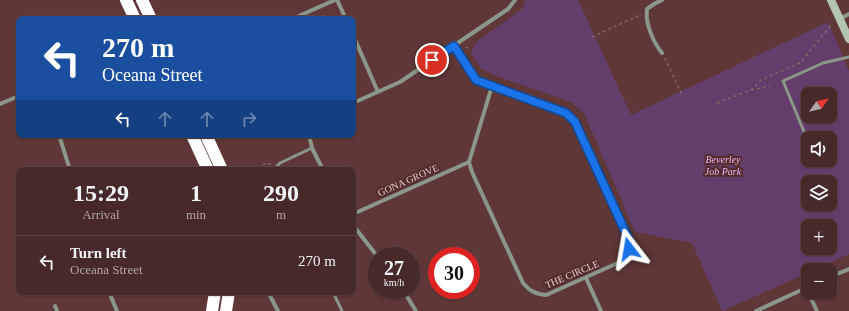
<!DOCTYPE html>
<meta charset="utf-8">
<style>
:root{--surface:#462928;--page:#503534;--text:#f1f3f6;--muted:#b0a6a8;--line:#5e4545}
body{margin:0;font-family:Georgia,serif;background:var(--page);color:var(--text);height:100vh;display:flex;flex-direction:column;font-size:15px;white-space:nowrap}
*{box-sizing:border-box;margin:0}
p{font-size:13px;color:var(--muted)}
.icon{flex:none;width:22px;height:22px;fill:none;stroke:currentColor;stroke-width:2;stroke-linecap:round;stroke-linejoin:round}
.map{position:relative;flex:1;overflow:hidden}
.sheet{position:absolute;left:16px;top:167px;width:340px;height:128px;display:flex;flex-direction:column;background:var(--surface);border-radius:8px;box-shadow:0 1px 3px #0004,0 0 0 1px var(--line)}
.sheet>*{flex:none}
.hud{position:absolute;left:16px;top:16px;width:340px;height:122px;border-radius:8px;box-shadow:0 1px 3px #0004,0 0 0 1px var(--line);background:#1a4fa0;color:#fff;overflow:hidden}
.needle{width:26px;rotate:56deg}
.buttons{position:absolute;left:801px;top:87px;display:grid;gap:8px}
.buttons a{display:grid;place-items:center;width:36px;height:36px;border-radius:8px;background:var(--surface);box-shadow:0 1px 3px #0004,0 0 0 1px var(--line);font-size:20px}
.speed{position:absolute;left:368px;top:247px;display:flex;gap:8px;font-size:20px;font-weight:700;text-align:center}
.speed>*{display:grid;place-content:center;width:52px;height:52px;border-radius:50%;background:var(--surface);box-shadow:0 1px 3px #0004,0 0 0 1px var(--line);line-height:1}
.speed small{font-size:10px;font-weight:400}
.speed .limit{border:6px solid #d22;background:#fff;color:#111}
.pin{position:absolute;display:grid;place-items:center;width:34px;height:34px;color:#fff;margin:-17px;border:2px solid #fff;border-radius:50%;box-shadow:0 1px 4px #0007}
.me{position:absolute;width:44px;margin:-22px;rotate:346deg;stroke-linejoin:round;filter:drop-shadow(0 0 3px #0008)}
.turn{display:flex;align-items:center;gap:14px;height:84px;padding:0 20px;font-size:18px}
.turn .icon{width:52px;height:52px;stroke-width:2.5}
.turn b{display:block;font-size:28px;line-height:34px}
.lanes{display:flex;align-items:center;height:38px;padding:0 20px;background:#0003;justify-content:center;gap:20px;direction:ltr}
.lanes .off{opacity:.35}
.eta{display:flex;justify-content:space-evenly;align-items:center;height:68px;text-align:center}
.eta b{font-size:24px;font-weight:700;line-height:28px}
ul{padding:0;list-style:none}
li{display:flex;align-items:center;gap:12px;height:52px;padding:0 20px;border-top:1px solid var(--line)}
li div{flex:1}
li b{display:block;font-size:15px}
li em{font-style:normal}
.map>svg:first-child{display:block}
.green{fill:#633e6a;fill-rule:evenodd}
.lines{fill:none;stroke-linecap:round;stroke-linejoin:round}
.path{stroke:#866462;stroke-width:1.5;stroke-dasharray:3 3;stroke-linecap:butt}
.lane{stroke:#8b9789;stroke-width:3}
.street{stroke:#8b9789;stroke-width:4}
.secondary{stroke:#b2c6af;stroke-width:8}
.highway{stroke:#fff;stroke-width:12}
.route-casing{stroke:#114b97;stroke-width:10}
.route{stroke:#1a73e8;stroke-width:7}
.labels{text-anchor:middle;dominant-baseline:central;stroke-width:4;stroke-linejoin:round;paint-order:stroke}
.park-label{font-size:10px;font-style:italic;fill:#f0b4fa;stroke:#532d2c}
.street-label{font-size:10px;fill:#e3cbc9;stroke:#532d2c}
</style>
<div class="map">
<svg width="849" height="311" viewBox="0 0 849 311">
<rect width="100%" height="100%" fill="#5e3736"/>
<path class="green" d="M 525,0 L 578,0 L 631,115 L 828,22 L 849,71 L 849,254 L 814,270 L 808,270 L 808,273 L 722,311 L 692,243 L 635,232 L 584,113 L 571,102 L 496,76 L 481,68 L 471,54 L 475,43 L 523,8 ZM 808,94 L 830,94 L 830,116 L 808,116 ZM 808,138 L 830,138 L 830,160 L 808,160 ZM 808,182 L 830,182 L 830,204 L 808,204 ZM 808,226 L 830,226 L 830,248 L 808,248 Z"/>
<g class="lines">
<g class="path">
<path d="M 592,37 L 640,15 L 642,15"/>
<path d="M 466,47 L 467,48 L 469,43"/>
<path d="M 665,58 L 683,97"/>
<path d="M 751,90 L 770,86"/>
<path d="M 717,103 L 751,90 L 761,80 L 800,63 L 832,24"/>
<path d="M 252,170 L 267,163 L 272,165"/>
</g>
<g class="lane">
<path d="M 805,134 L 783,81 L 823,63 L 849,57"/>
<path d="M 275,170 L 276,167 L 280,163 L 312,148"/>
<path d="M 333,292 L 342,311"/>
</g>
<g class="street">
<path d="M 337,0 L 346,19"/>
<path d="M 662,0 L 654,4 L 647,9 C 645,23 653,42 662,53"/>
<path d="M 292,19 L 335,0"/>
<path d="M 840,19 L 849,14"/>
<path d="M 353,35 L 378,92"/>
<path d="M 454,46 L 476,80 L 566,113 L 575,122 L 630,242 C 629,251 627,256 620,262 L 546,295 C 535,294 530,291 523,283 L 472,172 L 469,162 L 492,86"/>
<path d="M 353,103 L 400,82 L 508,9 L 515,0"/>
<path d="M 0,104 L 19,96"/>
<path d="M 59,135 L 70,170"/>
<path d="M 309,135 L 312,148 L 323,170"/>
<path d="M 353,214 L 469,162"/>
<path d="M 353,225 L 377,256"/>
<path d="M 830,277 L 849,269"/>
<path d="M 586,278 L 601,311"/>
<path d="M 403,290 L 416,311"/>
<path d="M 109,292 L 117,311"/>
<path d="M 268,292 L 278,311"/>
<path d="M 808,292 L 817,311"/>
<path d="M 55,306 L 57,311"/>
<path d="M 756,311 L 808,287"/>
</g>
<path class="secondary" d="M 831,0 L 849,39"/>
<g class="highway">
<path d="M 126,0 L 135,19"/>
<path d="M 142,0 L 151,19"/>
<path d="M 192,135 L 208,170"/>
<path d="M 206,135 L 222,170"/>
<path d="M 212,311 L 215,292"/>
<path d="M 226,311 L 229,292"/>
</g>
</g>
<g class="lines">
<g class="route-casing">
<path id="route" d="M 432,60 L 454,46 L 476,80 L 566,113 L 575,122 L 630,242 L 629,249"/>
</g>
<use href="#route" class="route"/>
</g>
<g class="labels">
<g class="park-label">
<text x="723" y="159">Beverley<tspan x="723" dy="12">Job Park</tspan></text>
</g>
<g class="street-label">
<text transform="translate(408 180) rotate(-24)">GONA GROVE</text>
<text transform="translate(572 274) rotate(-23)">THE CIRCLE</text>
</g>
</g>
</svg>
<div class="buttons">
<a><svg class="needle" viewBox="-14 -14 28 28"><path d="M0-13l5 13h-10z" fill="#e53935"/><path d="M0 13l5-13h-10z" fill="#b0a6a8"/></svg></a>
<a><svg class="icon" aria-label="sound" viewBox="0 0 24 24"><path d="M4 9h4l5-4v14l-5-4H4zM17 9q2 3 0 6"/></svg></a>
<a><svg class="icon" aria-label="layers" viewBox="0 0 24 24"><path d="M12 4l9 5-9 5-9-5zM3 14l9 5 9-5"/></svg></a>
<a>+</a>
<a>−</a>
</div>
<div class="speed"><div>27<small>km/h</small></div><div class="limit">30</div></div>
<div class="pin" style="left:432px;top:60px;background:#d93025"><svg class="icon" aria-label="arrive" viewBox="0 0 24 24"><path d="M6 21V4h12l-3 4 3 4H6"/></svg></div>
<svg class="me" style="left:629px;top:249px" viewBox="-20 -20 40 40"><path d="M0-17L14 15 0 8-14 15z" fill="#1a73e8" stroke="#fff" stroke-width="4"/></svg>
<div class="hud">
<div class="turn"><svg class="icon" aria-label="left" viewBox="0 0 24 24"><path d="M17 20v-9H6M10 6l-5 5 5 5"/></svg><div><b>270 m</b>Oceana Street</div></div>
<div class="lanes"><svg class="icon" aria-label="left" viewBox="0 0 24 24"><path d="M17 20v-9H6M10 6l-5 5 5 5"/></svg><svg class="icon off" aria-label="ahead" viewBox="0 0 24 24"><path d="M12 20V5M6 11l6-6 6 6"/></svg><svg class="icon off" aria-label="ahead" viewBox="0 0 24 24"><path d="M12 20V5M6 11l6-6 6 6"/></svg><svg class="icon off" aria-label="right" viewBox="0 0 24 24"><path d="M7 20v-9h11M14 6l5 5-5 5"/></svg></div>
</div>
<section class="sheet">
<div class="eta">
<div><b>15:29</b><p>Arrival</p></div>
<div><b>1</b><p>min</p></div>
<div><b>290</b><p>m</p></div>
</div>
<ul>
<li><svg class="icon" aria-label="left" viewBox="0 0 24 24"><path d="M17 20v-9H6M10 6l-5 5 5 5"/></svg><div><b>Turn left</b><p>Oceana Street</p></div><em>270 m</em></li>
</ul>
</section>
</div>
